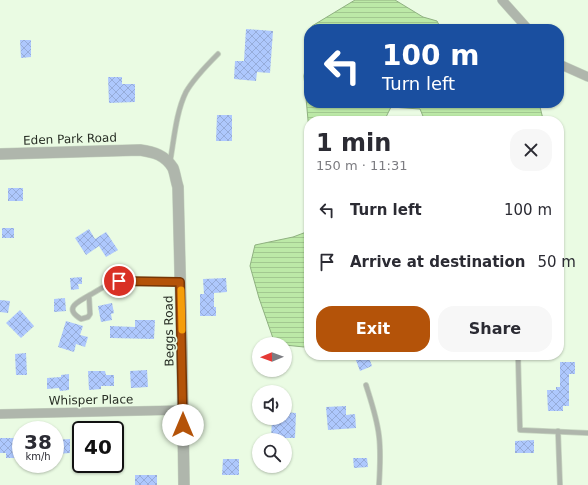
<!DOCTYPE html>
<meta charset="utf-8">
<style>
:root{--surface:#fff;--page:#f7f7f7;--text:#2b2b33;--muted:#7c7c81;--accent:#b45309}
body{margin:0;font-family:"DejaVu Sans",sans-serif;background:var(--page);color:var(--text);height:100vh;display:flex;flex-direction:column;font-size:15px;white-space:nowrap}
*{box-sizing:border-box;margin:0}
p{font-size:13px;color:var(--muted)}
.icon{flex:none;width:22px;height:22px;fill:none;stroke:currentColor;stroke-width:2;stroke-linecap:round;stroke-linejoin:round}
.map{position:relative;flex:1;overflow:hidden}
.details{position:absolute;left:304px;top:116px;width:260px;height:244px;display:flex;flex-direction:column;background:var(--surface);border-radius:16px;box-shadow:0 1px 3px #0004}
.details>*{flex:none}
.top-card{position:absolute;left:304px;top:24px;width:260px;height:84px;border-radius:16px;box-shadow:0 1px 3px #0004;background:#1a4fa0;color:#fff;overflow:hidden}
.needle{width:26px;rotate:269deg}
.buttons{position:absolute;left:252px;top:337px;display:grid;gap:8px}
.buttons a{display:grid;place-items:center;width:40px;height:40px;border-radius:50%;background:var(--surface);box-shadow:0 1px 3px #0004;font-size:20px}
.speed{position:absolute;left:12px;top:421px;display:flex;gap:8px;font-size:20px;font-weight:700;text-align:center}
.speed>*{display:grid;place-content:center;width:52px;height:52px;border-radius:50%;background:var(--surface);box-shadow:0 1px 3px #0004;line-height:1}
.speed small{font-size:10px;font-weight:400}
.speed .limit{border:2px solid #111;border-radius:6px;background:#fff;color:#111}
.pin{position:absolute;display:grid;place-items:center;width:34px;height:34px;color:#fff;margin:-17px;border:2px solid #fff;border-radius:50%;box-shadow:0 1px 4px #0007}
.me{position:absolute;width:44px;margin:-22px;rotate:0deg;stroke-linejoin:round;filter:drop-shadow(0 0 3px #0008)}
.turn{display:flex;align-items:center;gap:14px;height:84px;padding:0 12px;font-size:18px}
.turn .icon{width:52px;height:52px;stroke-width:2.5}
.turn b{display:block;font-size:28px;line-height:34px}
.round{display:grid;place-items:center;flex:none;width:42px;height:42px;border-radius:16px;background:var(--page)}
.head{display:flex;align-items:center;justify-content:space-between;height:68px;padding:0 12px}
h1{font-size:24px;font-weight:600;line-height:30px}
.primary-button{display:flex;gap:8px;margin-top:auto;padding:8px 12px}
.primary-button a{flex:1;height:46px;border-radius:16px;background:var(--accent);color:#fff;font-size:16px;font-weight:600;line-height:46px;text-align:center}
.primary-button a+a{background:var(--page);color:var(--text)}
ul{padding:0;list-style:none}
li{display:flex;align-items:center;gap:12px;height:52px;padding:0 12px}
li div{flex:1}
li b{display:block;font-size:15px}
li em{font-style:normal}
.map>svg:first-child{display:block}
.water{fill:url(#water-rules);stroke:#8fb180}
.building{fill:url(#building-cross-hatch)}
.lines{fill:none;stroke-linecap:round;stroke-linejoin:round}
.service-casing{stroke:#c7d6c1;stroke-width:6}
.minor-casing{stroke:#c7d6c1;stroke-width:10}
.tertiary-casing{stroke:#c7d6c1;stroke-width:12}
.service{stroke:#afb6ac;stroke-width:4.5}
.minor{stroke:#afb6ac;stroke-width:9}
.tertiary{stroke:#afb6ac;stroke-width:11}
.route-casing{stroke:#753606;stroke-width:10}
.route{stroke:#b45309;stroke-width:7}
.slow{stroke:#f59e0b;stroke-width:7}
.labels{text-anchor:middle;dominant-baseline:central;stroke-width:3.5;stroke-linejoin:round;paint-order:stroke}
.street-label{font-size:12px;fill:#272d24;stroke:#eafbe3}
</style>
<div class="map">
<svg width="588" height="485" viewBox="0 0 588 485">
<defs>
<pattern id="water-rules" width="6" height="5" patternUnits="userSpaceOnUse"><rect width="6" height="5" fill="#bce9a7"/><path d="M0 2.5h6" fill="none" stroke="#a2c890"/></pattern>
<pattern id="building-cross-hatch" width="8" height="8" patternUnits="userSpaceOnUse"><rect width="8" height="8" fill="#aec8fd"/><path d="M0 0l8 8M0 8l8-8" fill="none" stroke="#96acd9"/></pattern>
</defs>
<rect width="100%" height="100%" fill="#eafbe3"/>
<g class="water">
<path d="M 355,0 L 395,0 L 423,17 L 437,21 L 441,29 L 312,29 L 312,26 Z"/>
<path d="M 309,46 L 309,103 L 539,103 L 543,119 L 541,121 L 425,121 L 420,109 L 391,107 L 384,121 L 309,121 L 309,131 L 304,76 Z"/>
<path d="M 309,231 L 309,345 L 304,347 L 275,344 L 259,298 L 250,266 L 255,245 L 293,237 Z"/>
</g>
<g class="building">
<path d="M 246,29 L 273,31 L 270,73 L 257,72 L 256,81 L 234,79 L 235,61 L 244,61 Z"/>
<path d="M 20,40 L 31,40 L 31,57 L 21,58 Z"/>
<path d="M 108,77 L 122,77 L 122,84 L 135,84 L 135,102 L 109,103 Z"/>
<path d="M 217,115 L 232,115 L 232,141 L 216,141 Z"/>
<rect x="8" y="188" width="15" height="13"/>
<rect x="2" y="228" width="12" height="10"/>
<path d="M 89,229 L 95,239 L 106,232 L 118,250 L 106,257 L 99,246 L 86,255 L 75,238 Z"/>
<path d="M 82,277 L 82,284 L 78,284 L 79,289 L 71,290 L 70,278 Z"/>
<path d="M 226,278 L 227,292 L 214,293 L 214,307 L 216,307 L 216,316 L 200,316 L 200,294 L 204,294 L 203,279 Z"/>
<path d="M 65,298 L 66,311 L 54,312 L 54,299 Z"/>
<path d="M 0,300 L 10,301 L 8,313 L 0,312 Z"/>
<path d="M 112,303 L 114,313 L 111,314 L 112,320 L 101,322 L 98,306 Z"/>
<path d="M 20,310 L 34,326 L 21,338 L 6,323 Z"/>
<path d="M 135,320 L 155,320 L 154,339 L 110,338 L 110,326 L 135,327 Z"/>
<path d="M 66,321 L 83,326 L 80,335 L 88,337 L 85,347 L 76,344 L 74,352 L 58,347 Z"/>
<path d="M 26,353 L 27,375 L 16,375 L 15,354 Z"/>
<path d="M 354,355 L 368,355 L 372,366 L 360,371 Z"/>
<path d="M 560,362 L 575,362 L 575,374 L 569,374 L 569,406 L 563,406 L 563,411 L 548,411 L 547,390 L 556,390 L 556,387 L 560,387 Z"/>
<path d="M 147,370 L 148,387 L 131,388 L 130,371 Z"/>
<path d="M 88,371 L 105,371 L 106,375 L 114,375 L 114,386 L 101,386 L 101,389 L 89,390 Z"/>
<path d="M 69,374 L 69,390 L 60,391 L 59,388 L 47,389 L 47,378 L 61,377 L 61,375 Z"/>
<path d="M 346,406 L 346,415 L 355,414 L 356,428 L 328,430 L 326,407 Z"/>
<path d="M 285,412 L 296,413 L 295,438 L 281,438 L 281,440 L 271,440 L 272,418 L 285,418 Z"/>
<path d="M 0,438 L 20,438 L 20,449 L 15,449 L 15,458 L 6,458 L 6,453 L 0,453 Z"/>
<path d="M 70,439 L 70,453 L 55,454 L 55,440 Z"/>
<path d="M 534,440 L 534,453 L 515,453 L 515,441 Z"/>
<path d="M 353,458 L 367,458 L 368,467 L 354,468 Z"/>
<path d="M 223,459 L 239,459 L 239,475 L 222,475 Z"/>
<rect x="135" y="475" width="22" height="10"/>
</g>
<g class="lines">
<g class="service-casing">
<g id="service">
<path d="M 170,162 C 174,140 176,112 186,92 C 194,78 207,65 218,54"/>
<path d="M 89,296 L 90,314 L 88,317 L 81,319 C 63,308 78,302 88,296 C 98,291 107,283 119,281 L 181,282"/>
<path d="M 518,355 L 520,430 L 588,433"/>
<path d="M 366,385 C 371,401 377,418 379,436 C 381,452 380,469 379,485"/>
<path d="M 558,431 L 560,485"/>
</g>
</g>
<g class="minor-casing">
<g id="minor">
<path d="M 502,0 L 528,29"/>
<path d="M 559,64 L 588,77"/>
<path d="M 0,414 L 183,410"/>
</g>
</g>
<g class="tertiary-casing">
<path id="tertiary" d="M 0,154 L 140,150 C 154,152 165,155 173,168 C 175,173 176,181 178,187 L 182,354 L 184,485"/>
</g>
<use href="#service" class="service"/>
<use href="#minor" class="minor"/>
<use href="#tertiary" class="tertiary"/>
</g>
<g class="lines">
<g class="route-casing">
<path id="route" d="M 119,281 L 180,282 L 183,425"/>
</g>
<use href="#route" class="route"/>
<path class="slow" d="M 181,290 L 182,330"/>
</g>
<g class="labels">
<g class="street-label">
<text transform="translate(70 139) rotate(-2)">Eden Park Road</text>
<text transform="translate(169 331) rotate(-91)">Beggs Road</text>
<text transform="translate(91 400) rotate(-1)">Whisper Place</text>
</g>
</g>
</svg>
<div class="buttons">
<a><svg class="needle" viewBox="-14 -14 28 28"><path d="M0-13l5 13h-10z" fill="#e53935"/><path d="M0 13l5-13h-10z" fill="#7c7c81"/></svg></a>
<a><svg class="icon" aria-label="sound" viewBox="0 0 24 24"><path d="M4 9h4l5-4v14l-5-4H4zM17 9q2 3 0 6"/></svg></a>
<a><svg class="icon" aria-label="search" viewBox="0 0 24 24"><circle cx="10" cy="10" r="6"/><path d="M15 15l6 6"/></svg></a>
</div>
<div class="speed"><div>38<small>km/h</small></div><div class="limit">40</div></div>
<div class="pin" style="left:119px;top:281px;background:#d93025"><svg class="icon" aria-label="arrive" viewBox="0 0 24 24"><path d="M6 21V4h12l-3 4 3 4H6"/></svg></div>
<svg class="me" style="left:183px;top:425px" viewBox="-20 -20 40 40"><circle r="19" fill="#fff"/><path d="M0-13L10 11 0 6-10 11z" fill="#b45309"/></svg>
<div class="top-card">
<div class="turn"><svg class="icon" aria-label="left" viewBox="0 0 24 24"><path d="M17 20v-9H6M10 6l-5 5 5 5"/></svg><div><b>100 m</b>Turn left</div></div>
</div>
<section class="details">
<div class="head"><div><h1>1 min</h1><p>150 m · 11:31</p></div><a class="round"><svg class="icon" aria-label="close" viewBox="0 0 24 24"><path d="M6 6l12 12M18 6L6 18"/></svg></a></div>
<ul>
<li><svg class="icon" aria-label="left" viewBox="0 0 24 24"><path d="M17 20v-9H6M10 6l-5 5 5 5"/></svg><div><b>Turn left</b></div><em>100 m</em></li>
<li><svg class="icon" aria-label="arrive" viewBox="0 0 24 24"><path d="M6 21V4h12l-3 4 3 4H6"/></svg><div><b>Arrive at destination</b></div><em>50 m</em></li>
</ul>
<div class="primary-button"><a>Exit</a><a>Share</a></div>
</section>
</div>
